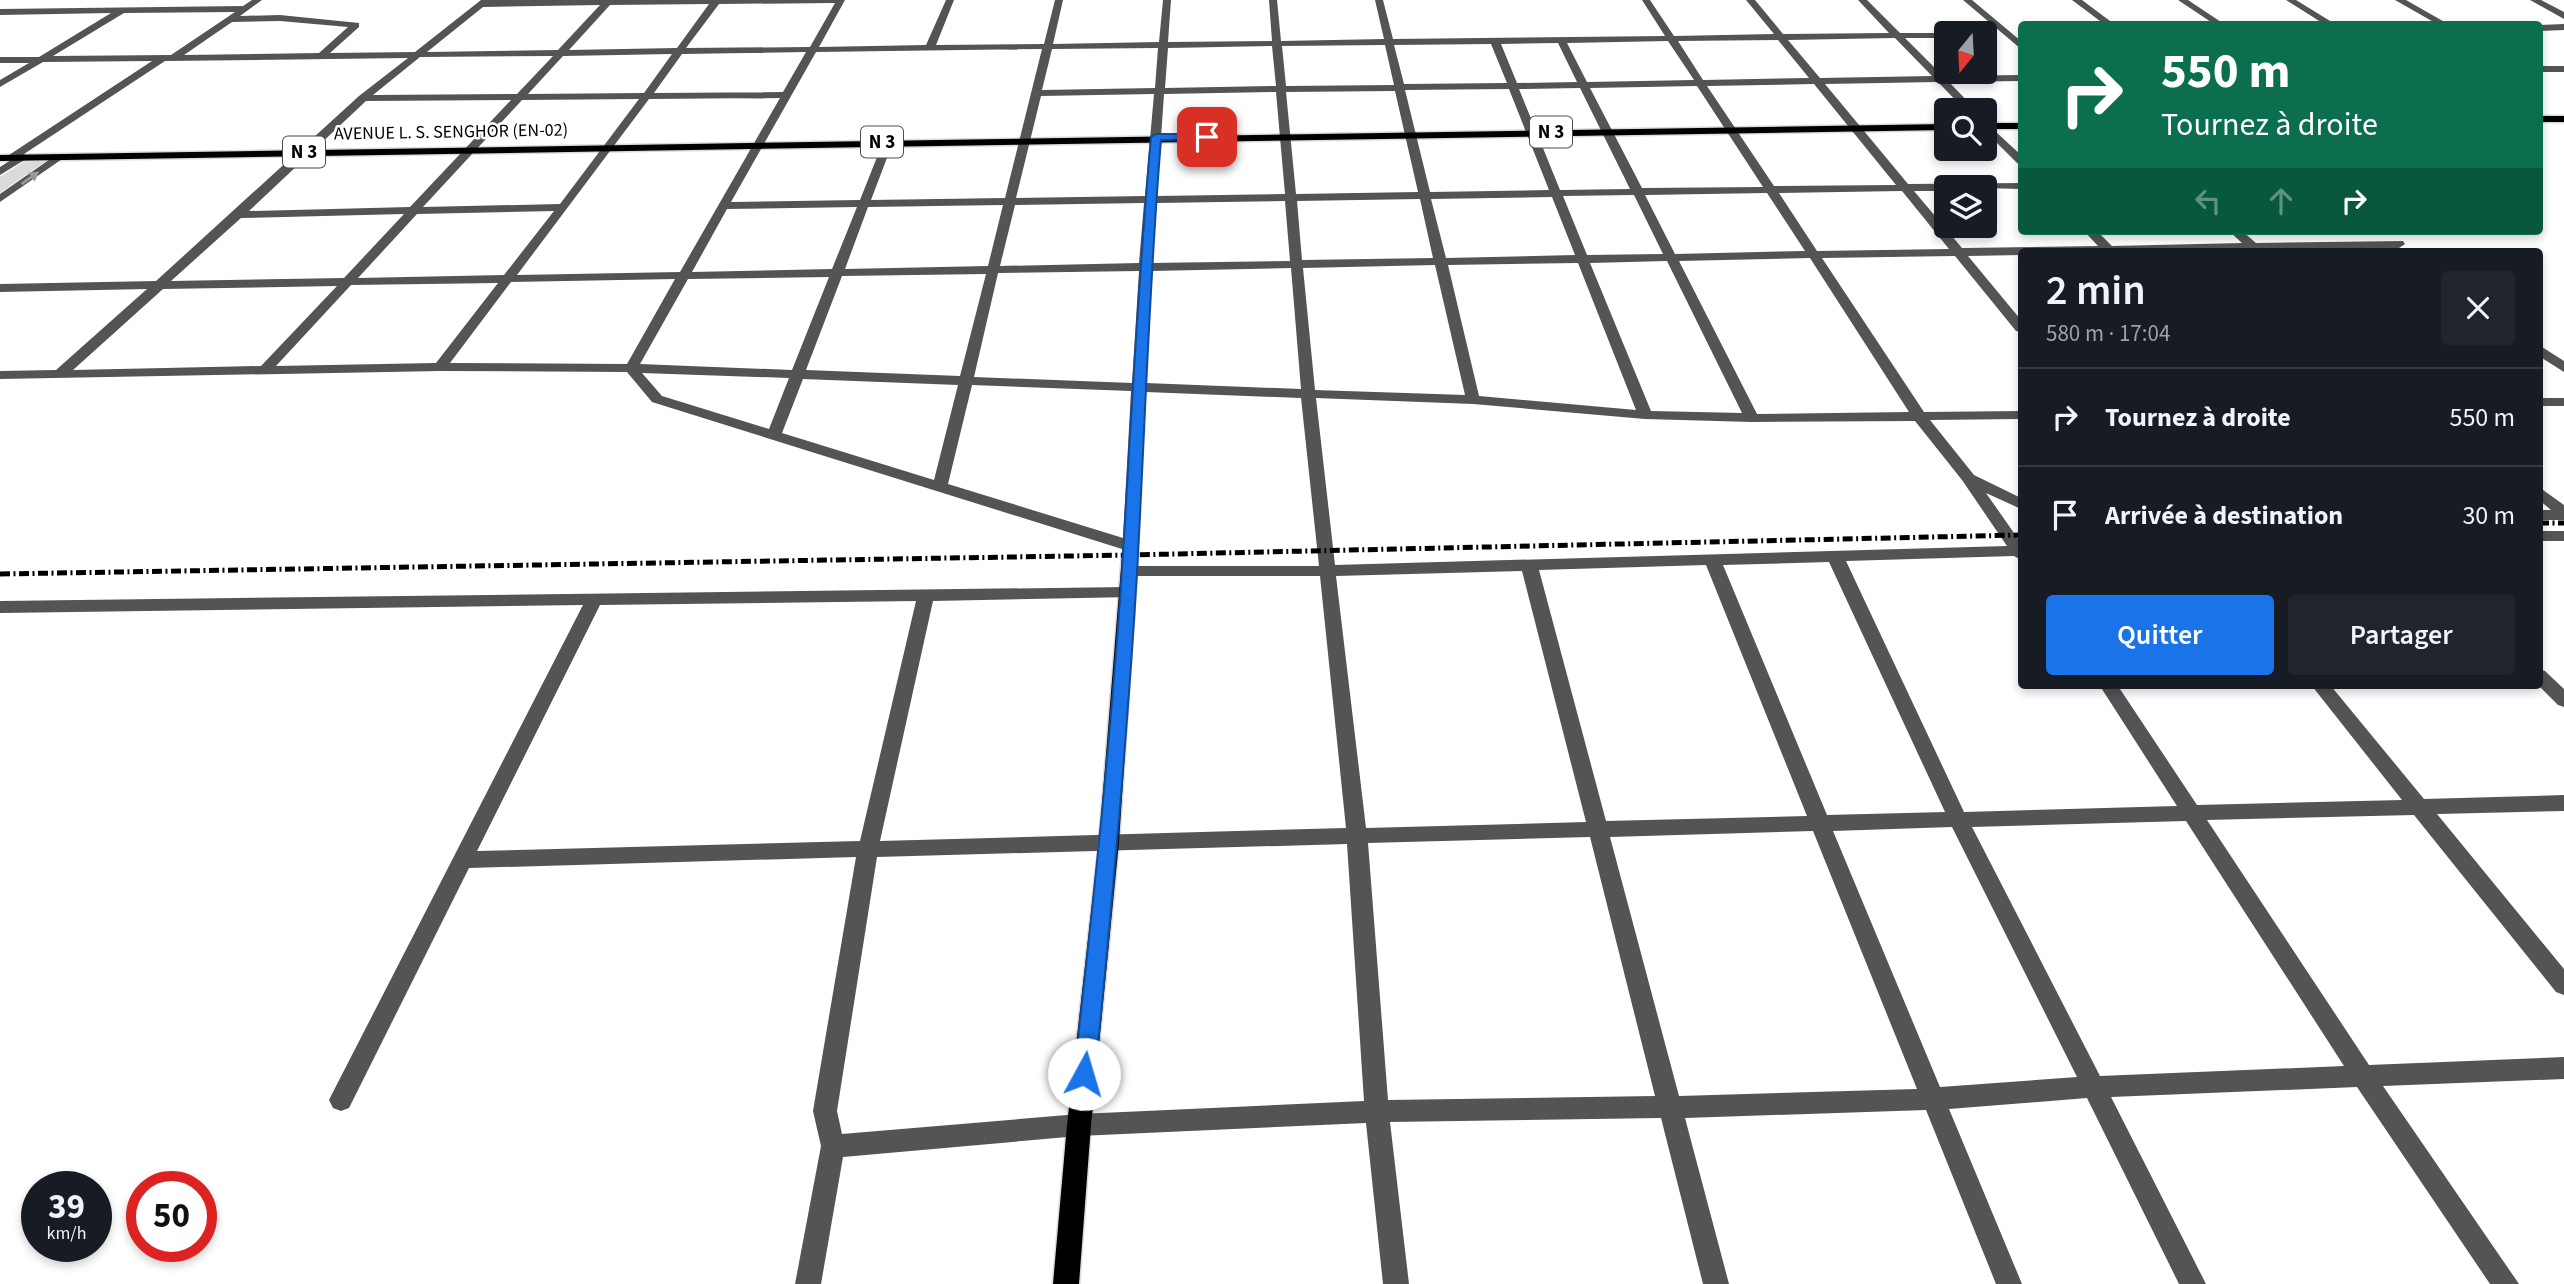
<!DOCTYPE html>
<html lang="fr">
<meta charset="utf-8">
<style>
:root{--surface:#171b24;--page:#20242c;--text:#f1f3f6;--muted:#9ea1a6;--line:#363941;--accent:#1a73e8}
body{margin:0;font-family:"Source Sans 3",sans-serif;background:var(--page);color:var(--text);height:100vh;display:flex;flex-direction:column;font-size:26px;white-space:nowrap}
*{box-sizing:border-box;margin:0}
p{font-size:23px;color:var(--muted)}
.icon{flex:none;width:38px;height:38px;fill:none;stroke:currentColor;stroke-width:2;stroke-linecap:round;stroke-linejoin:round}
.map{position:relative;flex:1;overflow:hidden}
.side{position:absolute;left:2018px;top:248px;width:525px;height:441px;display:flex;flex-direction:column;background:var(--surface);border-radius:7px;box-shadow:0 4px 10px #0003}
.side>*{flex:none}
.guide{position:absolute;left:2018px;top:21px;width:525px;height:214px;border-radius:7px;box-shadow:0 4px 10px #0003;background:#0b6e4f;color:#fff;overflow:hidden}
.needle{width:46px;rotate:198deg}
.tools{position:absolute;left:1934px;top:21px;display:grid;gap:14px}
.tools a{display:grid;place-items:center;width:63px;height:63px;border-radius:7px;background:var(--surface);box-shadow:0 4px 10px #0003;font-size:35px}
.speed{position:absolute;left:21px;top:1171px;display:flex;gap:14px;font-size:35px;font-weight:700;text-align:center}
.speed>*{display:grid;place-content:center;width:91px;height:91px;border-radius:50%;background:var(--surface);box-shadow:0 4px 10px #0003;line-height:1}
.speed small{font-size:18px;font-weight:400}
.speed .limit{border:10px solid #d22;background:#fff;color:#111}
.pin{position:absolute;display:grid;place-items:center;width:60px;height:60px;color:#fff;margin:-30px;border-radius:14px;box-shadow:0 4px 10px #0006}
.me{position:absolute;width:77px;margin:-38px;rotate:6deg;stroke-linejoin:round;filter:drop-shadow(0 0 5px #0008)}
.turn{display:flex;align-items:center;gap:24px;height:147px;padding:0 28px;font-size:32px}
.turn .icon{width:91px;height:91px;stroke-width:2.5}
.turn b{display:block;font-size:49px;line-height:60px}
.lanes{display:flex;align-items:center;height:66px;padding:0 28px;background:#0003;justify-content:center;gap:35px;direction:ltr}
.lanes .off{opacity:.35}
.round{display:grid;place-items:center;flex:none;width:74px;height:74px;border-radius:7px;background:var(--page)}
.summary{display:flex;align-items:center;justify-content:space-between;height:119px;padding:0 28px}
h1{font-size:42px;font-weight:600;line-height:52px}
.cta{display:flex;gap:14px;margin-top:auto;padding:14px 28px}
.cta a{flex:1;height:80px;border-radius:7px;background:var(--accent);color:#fff;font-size:28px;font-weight:600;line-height:80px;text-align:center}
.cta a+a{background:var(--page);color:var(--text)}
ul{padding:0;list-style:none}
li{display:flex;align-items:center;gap:21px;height:98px;padding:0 28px;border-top:2px solid var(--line)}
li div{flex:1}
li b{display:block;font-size:26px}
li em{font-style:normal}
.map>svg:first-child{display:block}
.green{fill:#dbdbdb}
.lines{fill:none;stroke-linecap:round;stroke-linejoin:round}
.major-casing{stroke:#dbdbdb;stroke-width:3}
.minor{fill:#545454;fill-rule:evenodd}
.major{fill:#000;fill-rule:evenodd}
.rail{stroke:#000;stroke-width:5;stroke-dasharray:10 3.5 2 3.5;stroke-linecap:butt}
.oneway{fill:#989898}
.route{fill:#1a73e8;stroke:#114b97;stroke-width:2}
.labels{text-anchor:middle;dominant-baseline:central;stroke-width:5;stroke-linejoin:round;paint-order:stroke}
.far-street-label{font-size:18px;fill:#000;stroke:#fff}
.shield{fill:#fff;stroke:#4c4c4c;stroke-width:2}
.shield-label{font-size:19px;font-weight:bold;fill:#000}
</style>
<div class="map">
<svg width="2564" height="1284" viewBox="0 0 2564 1284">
<rect width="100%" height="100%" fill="#fff"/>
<path class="green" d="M 49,159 L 0,193 L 0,177 L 26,160 Z"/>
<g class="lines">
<g class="major-casing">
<g id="major">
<rect x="2539" y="116" width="25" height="6"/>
<rect x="1984" y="123" width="37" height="6"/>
<path d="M 1946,124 L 1946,130 L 0,161 L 0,155 Z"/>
<path d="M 1130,550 L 1138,555 L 1119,842 L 1091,1125 L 1079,1284 L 1053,1284 L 1067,1125 L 1099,842 L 1122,555 Z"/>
</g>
</g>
<g class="minor">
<path d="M 252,0 L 262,0 L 240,16 L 280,15 L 359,23 L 359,27 L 330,53 L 415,52 L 481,0 L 845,0 L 819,47 L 926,45 L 946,0 L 954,0 L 936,45 L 1044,44 L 1055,0 L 1063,0 L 1053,44 L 1159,42 L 1163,0 L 1171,0 L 1168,42 L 1272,41 L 1269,0 L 1277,0 L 1281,41 L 1384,39 L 1375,0 L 1383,0 L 1393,39 L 1665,36 L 1642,0 L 1650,0 L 1674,36 L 1774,34 L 1746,0 L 1755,0 L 1783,34 L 1889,33 L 1858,0 L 1867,0 L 1900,33 L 1949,33 L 1946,33 L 1946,38 L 1905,38 L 1943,76 L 2021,75 L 2021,81 L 1949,82 L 1976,110 L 1965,110 L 1938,82 L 1825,84 L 1908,184 L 2021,183 L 2021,189 L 1946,187 L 1946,191 L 1914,191 L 1962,248 L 2098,246 L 2084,231 L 2097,231 L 2112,246 L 2242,243 L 2229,231 L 2242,231 L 2256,243 L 2403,241 L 2405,244 L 2399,248 L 2262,252 L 2021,252 L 2021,255 L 1968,256 L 2021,320 L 2021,332 L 2016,331 L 1955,256 L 1822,258 L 1924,412 L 2021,411 L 2021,419 L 1930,420 L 1974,475 L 2021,498 L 2021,509 L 1986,493 L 2021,543 L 2021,560 L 2014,556 L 1846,561 L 1964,812 L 2177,806 L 2100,686 L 2118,686 L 2197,805 L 2402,800 L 2312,686 L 2331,686 L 2424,799 L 2564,795 L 2564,811 L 2437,814 L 2564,969 L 2564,995 L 2556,992 L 2414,815 L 2207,820 L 2369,1065 L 2564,1057 L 2564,1079 L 2383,1086 L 2519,1284 L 2490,1284 L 2357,1087 L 2111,1097 L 2206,1284 L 2179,1284 L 2087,1098 L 1949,1109 L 2022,1284 L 1996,1284 L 1926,1110 L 1685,1118 L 1729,1284 L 1703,1284 L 1661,1118 L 1390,1122 L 1409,1284 L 1383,1284 L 1366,1123 L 1079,1136 L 843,1157 L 821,1284 L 795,1284 L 821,1146 L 813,1111 L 856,857 L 469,868 L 349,1108 L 341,1111 L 333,1108 L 329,1100 L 333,1092 L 583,605 L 0,613 L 0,601 L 1127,587 L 1135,593 L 1133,597 L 933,601 L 880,841 L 1346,828 L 1320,576 L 1129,576 L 1121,571 L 1129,566 L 1319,566 L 1301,398 L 1146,392 L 1138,555 L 1130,560 L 1124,559 L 1122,549 L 652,402 L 627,372 L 440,371 L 0,379 L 0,371 L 56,370 L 147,289 L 0,292 L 0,284 L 156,281 L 359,96 L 408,58 L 165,61 L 24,154 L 27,157 L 26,159 L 0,175 L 0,167 L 11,160 L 8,157 L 9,155 L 152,61 L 43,62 L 0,87 L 0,80 L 29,63 L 0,63 L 0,57 L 39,57 L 111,13 L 0,15 L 0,9 L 243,6 ZM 835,3 L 810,47 L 686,48 L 719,4 ZM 709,4 L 677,48 L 569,50 L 610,5 ZM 600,5 L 558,50 L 427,52 L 483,7 ZM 235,12 L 171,55 L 53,56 L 124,13 ZM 280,21 L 348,27 L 319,53 L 184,55 L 232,22 ZM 1895,38 L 1932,76 L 1820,78 L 1788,40 ZM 1778,40 L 1809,78 L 1703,80 L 1678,41 ZM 1668,41 L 1694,80 L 1587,82 L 1567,43 ZM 1558,43 L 1577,82 L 1517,83 L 1501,44 ZM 1491,44 L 1507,83 L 1404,84 L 1394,45 ZM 1385,45 L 1394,85 L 1286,86 L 1282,46 ZM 1272,46 L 1276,86 L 1165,88 L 1168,48 ZM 1158,48 L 1155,88 L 1042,90 L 1052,49 ZM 1042,49 L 1005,198 L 871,200 L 893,142 L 888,139 L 883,142 L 860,200 L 731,202 L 816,52 ZM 806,52 L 783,92 L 654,93 L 682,54 ZM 672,54 L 644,93 L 528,94 L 563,56 ZM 553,56 L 517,94 L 373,95 L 420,57 ZM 1814,84 L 1896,185 L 1774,186 L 1707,86 ZM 1697,86 L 1763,187 L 1642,188 L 1590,88 ZM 1580,88 L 1630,189 L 1560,190 L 1519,89 ZM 1509,89 L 1549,190 L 1430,192 L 1405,90 ZM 1395,91 L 1418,192 L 1296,194 L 1286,92 ZM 1276,92 L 1285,194 L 1157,196 L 1164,94 ZM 1154,94 L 1145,196 L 1016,198 L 1041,96 ZM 780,98 L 680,272 L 517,275 L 649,99 ZM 639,99 L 560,204 L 423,207 L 522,100 ZM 511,100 L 410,207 L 249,211 L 366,101 ZM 1902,191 L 1949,249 L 1817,251 L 1779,193 ZM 1767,193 L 1805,251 L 1675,254 L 1645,195 ZM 1634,195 L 1663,254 L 1587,255 L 1563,196 ZM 1552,197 L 1575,255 L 1446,258 L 1431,199 ZM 1420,199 L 1433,258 L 1302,260 L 1297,201 ZM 1285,201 L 1290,261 L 1151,263 L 1156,203 ZM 1144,203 L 1139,263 L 1000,266 L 1015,205 ZM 1003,205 L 988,266 L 845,269 L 868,207 ZM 857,207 L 832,269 L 692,272 L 727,209 ZM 554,211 L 504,275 L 358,278 L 417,214 ZM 404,214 L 344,278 L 171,281 L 241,218 ZM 1810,258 L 1909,412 L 1757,414 L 1679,261 ZM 1667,261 L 1742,413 L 1651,411 L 1590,263 ZM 1578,263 L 1636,410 L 1479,396 L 1448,265 ZM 1435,265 L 1465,395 L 1315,390 L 1303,268 ZM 1291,268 L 1301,389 L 1146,383 L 1151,271 ZM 1139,271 L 1132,383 L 974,377 L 998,273 ZM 986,274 L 960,376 L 806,370 L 842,276 ZM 829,277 L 792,370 L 640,364 L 688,279 ZM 675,279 L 627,364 L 450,363 L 511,282 ZM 498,283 L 436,363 L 276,366 L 351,285 ZM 337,286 L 261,366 L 73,370 L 163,289 ZM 642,373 L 789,378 L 769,429 L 662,396 ZM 803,379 L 958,385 L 934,480 L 782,433 ZM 972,385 L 1131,391 L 1123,538 L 948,484 ZM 1316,398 L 1473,404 L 1645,419 L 1752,422 L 1915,421 L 1962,480 L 2007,546 L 1335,565 ZM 1829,562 L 1945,812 L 1827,815 L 1723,565 ZM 1706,565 L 1807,816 L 1606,821 L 1539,570 ZM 1522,571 L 1586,822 L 1366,828 L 1336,576 ZM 916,601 L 860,841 L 477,851 L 600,605 ZM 2186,821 L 2344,1066 L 2100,1076 L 1972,827 ZM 1952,827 L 2077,1077 L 1940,1087 L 1833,831 ZM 1813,831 L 1917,1089 L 1679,1096 L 1610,837 ZM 1590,837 L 1655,1096 L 1388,1100 L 1368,843 ZM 1347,844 L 1364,1101 L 1079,1114 L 842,1134 L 837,1111 L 877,857 Z"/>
<path d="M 1963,0 L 1972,0 L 2021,41 L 2021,49 Z"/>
<path d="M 2072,0 L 2082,0 L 2114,24 L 2104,24 Z"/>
<path d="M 2178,0 L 2188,0 L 2224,24 L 2214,24 Z"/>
<path d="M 2286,0 L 2296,0 L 2335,24 L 2324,24 Z"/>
<path d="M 2395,0 L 2406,0 L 2448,24 L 2437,24 Z"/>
<path d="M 2530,0 L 2541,0 L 2564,12 L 2564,19 Z"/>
<path d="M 2564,24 L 2564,30 L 2539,31 L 2539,25 Z"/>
<rect x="2539" y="66" width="25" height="6"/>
<path d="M 1984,121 L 2021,155 L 2021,164 L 2017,163 L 1984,130 Z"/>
<path d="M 56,155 L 65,157 L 0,202 L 0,194 Z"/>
<path d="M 2539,345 L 2564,361 L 2564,372 L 2539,356 Z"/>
<rect x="2539" y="398" width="25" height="8"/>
<path d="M 2539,487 L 2564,505 L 2564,520 L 2539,520 L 2539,510 L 2551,510 L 2539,500 Z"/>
<rect x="2539" y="531" width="25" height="10"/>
<path d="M 2539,669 L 2545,671 L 2564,689 L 2564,707 L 2558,705 L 2539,686 Z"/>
</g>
<use href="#major" class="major"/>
<g class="rail">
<path d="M 2539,523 L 2564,523"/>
<path d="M 0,574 L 1130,555 L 2021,535"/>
</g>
</g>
<defs><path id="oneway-solid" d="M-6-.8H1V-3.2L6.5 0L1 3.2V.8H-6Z" transform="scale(1.75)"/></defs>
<use class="oneway" href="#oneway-solid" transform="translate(30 178) rotate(-35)"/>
<path class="route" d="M 1207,134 L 1211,135 L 1211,139 L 1161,140 C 1149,284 1145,429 1137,573 C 1127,741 1112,907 1095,1074 L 1092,1081 L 1084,1083 L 1077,1081 L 1074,1074 C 1093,906 1111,738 1122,569 C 1131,425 1138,281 1151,137 L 1156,134 Z"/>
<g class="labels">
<g class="far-street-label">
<text transform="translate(451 132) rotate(-1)">AVENUE L. S. SENGHOR (EN-02)</text>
</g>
<g class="shield">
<rect x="1530" y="116.5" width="42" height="31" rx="5"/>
<rect x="861" y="126.5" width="42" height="31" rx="5"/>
<rect x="283" y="136.5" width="42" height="31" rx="5"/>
</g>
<g class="shield-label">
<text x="1551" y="132">N 3</text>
<text x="882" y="142">N 3</text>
<text x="304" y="152">N 3</text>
</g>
</g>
</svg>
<div class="tools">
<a><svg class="needle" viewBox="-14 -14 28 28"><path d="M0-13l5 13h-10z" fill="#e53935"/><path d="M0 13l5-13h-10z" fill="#9ea1a6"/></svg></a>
<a><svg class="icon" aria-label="search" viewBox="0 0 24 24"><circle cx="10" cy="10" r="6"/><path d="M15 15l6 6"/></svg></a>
<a><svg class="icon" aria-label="layers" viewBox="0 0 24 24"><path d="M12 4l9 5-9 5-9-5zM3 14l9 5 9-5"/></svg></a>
</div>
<div class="speed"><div>39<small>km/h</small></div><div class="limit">50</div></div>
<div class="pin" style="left:1207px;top:137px;background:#d93025"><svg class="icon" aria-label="arrive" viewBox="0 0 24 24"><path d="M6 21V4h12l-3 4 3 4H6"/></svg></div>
<svg class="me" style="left:1084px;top:1074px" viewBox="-20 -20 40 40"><circle r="19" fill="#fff"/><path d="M0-13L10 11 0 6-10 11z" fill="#1a73e8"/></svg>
<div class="guide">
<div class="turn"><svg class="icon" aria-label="right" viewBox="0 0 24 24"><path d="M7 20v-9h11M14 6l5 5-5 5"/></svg><div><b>550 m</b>Tournez à droite</div></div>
<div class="lanes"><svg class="icon off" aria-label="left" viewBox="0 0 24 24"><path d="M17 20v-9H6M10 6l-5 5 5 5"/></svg><svg class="icon off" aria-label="ahead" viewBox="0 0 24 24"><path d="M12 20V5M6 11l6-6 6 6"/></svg><svg class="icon" aria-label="right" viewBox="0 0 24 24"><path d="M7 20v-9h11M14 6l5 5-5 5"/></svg></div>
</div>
<section class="side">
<div class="summary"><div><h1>2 min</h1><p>580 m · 17:04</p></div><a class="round"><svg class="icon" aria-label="close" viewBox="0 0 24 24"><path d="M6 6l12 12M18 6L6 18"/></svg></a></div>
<ul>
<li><svg class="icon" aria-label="right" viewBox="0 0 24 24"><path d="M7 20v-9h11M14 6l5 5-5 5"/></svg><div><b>Tournez à droite</b></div><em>550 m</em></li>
<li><svg class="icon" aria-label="arrive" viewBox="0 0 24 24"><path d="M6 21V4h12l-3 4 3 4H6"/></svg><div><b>Arrivée à destination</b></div><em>30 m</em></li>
</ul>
<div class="cta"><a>Quitter</a><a>Partager</a></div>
</section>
</div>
